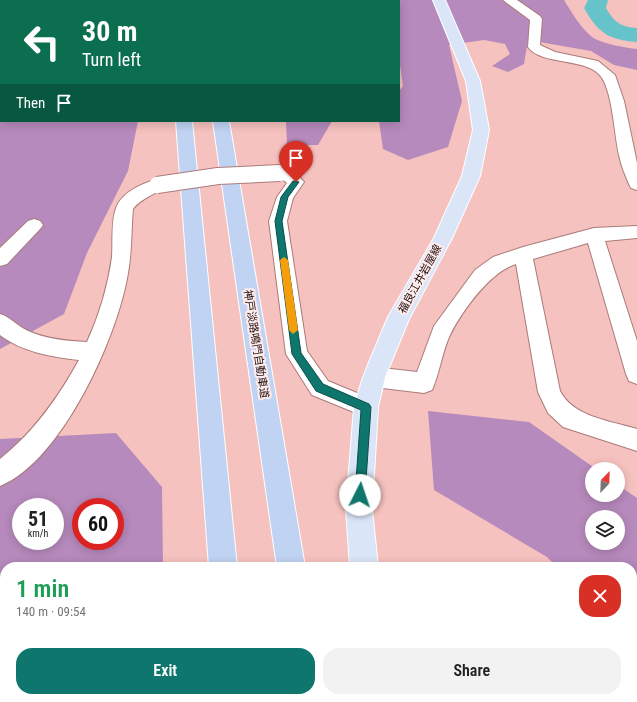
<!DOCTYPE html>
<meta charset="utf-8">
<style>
:root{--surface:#fff;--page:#f2f2f2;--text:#202124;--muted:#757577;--accent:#0f766e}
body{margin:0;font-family:"Roboto Condensed","Noto Sans JP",sans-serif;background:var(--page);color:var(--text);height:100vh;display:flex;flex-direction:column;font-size:15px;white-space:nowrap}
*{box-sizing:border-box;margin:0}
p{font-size:13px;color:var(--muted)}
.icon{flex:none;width:22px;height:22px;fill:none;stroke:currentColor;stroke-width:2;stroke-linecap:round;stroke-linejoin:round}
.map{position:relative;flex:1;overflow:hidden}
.sheet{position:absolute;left:0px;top:562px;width:637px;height:140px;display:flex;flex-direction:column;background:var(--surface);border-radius:16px 16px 0 0;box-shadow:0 2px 10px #0003}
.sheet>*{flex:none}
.banner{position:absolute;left:0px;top:0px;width:400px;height:122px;box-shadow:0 2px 10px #0003;background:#0b6e4f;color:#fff;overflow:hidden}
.needle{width:26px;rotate:23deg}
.tools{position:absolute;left:585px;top:462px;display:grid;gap:8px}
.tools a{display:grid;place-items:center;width:40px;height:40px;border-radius:50%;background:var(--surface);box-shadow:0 2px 10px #0003;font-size:20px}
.speed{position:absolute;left:12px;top:498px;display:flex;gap:8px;font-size:20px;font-weight:700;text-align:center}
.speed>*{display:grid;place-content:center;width:52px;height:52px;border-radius:50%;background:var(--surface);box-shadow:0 2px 10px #0003;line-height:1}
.speed small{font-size:10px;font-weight:400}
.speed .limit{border:6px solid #d22;background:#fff;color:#111}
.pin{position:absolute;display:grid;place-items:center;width:34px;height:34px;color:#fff;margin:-41px -17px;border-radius:50% 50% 50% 0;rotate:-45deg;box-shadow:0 0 4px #0007}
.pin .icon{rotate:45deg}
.me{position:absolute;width:44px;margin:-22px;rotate:4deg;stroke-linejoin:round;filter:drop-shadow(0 0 3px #0008)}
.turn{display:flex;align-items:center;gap:14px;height:84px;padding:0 16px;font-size:18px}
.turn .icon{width:52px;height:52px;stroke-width:2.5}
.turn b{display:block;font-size:28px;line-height:34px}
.then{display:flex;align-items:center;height:38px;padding:0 16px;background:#0003;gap:8px;font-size:15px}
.round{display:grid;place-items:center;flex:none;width:42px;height:42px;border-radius:16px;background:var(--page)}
.overview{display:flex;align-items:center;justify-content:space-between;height:68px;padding:0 16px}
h1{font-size:24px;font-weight:600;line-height:30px;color:#1e9e55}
.button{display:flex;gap:8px;margin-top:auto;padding:8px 16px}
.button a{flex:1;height:46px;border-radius:16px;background:var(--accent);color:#fff;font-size:16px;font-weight:600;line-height:46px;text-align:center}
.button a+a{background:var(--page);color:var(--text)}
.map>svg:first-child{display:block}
.forest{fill:#b68abc;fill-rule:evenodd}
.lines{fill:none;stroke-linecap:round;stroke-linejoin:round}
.river{fill:#67c3ca;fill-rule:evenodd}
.minor-casing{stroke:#aa7b78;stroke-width:2}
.tertiary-casing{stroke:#aa7b78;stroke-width:2}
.primary-casing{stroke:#fff;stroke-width:2}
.motorway-casing{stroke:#fff;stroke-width:2}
.minor{fill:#fff;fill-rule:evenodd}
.tertiary{fill:#fff;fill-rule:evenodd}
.primary{fill:#dae5f8;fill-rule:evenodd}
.motorway{fill:#c1d3f3;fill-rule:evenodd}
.minor-bridge-casing{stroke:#aa7b78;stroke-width:18;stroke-linecap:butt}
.minor-bridge{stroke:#fff;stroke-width:16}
.route{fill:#0f766e;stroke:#0a4d48}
.slow{fill:#f59e0b}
.labels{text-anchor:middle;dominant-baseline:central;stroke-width:4;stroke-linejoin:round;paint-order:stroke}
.street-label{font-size:11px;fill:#210f0f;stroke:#feedec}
</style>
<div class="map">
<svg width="637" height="702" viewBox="0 0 637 702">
<rect width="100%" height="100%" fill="#f6c2bf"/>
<g class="forest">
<path d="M 0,0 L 146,1 L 1,1 L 1,121 L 138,121 L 128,171 L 87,253 L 64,314 L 0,349 Z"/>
<path d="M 241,0 L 564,0 C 572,13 580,27 592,37 C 600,43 626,48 637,49 L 637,70 L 614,65 L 591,51 L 528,40 L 524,64 L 508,72 L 492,66 L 510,54 L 505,44 L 484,40 L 449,45 L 462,101 L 448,147 L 408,160 L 383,149 L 379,121 L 399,121 L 399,91 L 403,86 L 399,59 L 399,1 Z"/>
<path d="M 286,121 L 332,121 L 318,145 L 287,145 Z"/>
<path d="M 428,411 L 529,422 L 596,469 L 592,469 L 592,495 L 618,495 L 618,485 L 637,498 L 637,702 L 455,702 L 454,697 L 632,697 L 632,567 L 557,567 L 547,557 L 434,490 ZM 592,517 L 618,517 L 618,543 L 592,543 Z"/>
<path d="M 116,433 L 162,487 L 163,567 L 5,567 L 5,697 L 162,697 L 161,702 L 0,702 L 0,439 ZM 21,507 L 55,507 L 55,541 L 21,541 ZM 81,507 L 115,507 L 115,541 L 81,541 Z"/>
</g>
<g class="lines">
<g class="river">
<path d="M 112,0 L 151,0 L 112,1 Z"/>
<rect x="216" y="0" width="27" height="1"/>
<path d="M 281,0 L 305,0 L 281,1 Z"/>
<path d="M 588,0 L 608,0 L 606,8 C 614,22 621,27 637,28 L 637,42 C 609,40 598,33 584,8 Z"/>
<path d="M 0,1 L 2,1 L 1,13 L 0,13 Z"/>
</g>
<g class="minor-casing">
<g id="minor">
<path d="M 176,0 L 189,0 L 190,1 L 177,1 Z"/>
<path d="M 340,0 L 354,0 L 339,1 Z"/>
<path d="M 503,0 L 517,0 L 540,16 L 542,19 L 540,45 L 555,52 L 598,61 L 615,75 L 624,101 L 637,163 L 637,190 L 631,188 L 629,184 C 625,175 621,165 619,155 C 614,133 613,96 602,78 C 590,57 541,66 528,47 L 530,20 Z"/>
<path d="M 280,168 L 294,171 L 304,182 L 293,198 L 287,221 L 307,351 L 328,381 L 374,400 L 377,407 L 374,414 L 366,417 L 312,395 L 286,354 L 269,221 L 277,197 L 287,183 L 282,179 L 274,177 L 272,173 L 274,169 Z"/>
<path d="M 157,179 L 163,181 L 165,185 C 160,193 142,197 133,209 C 131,230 132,252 128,273 C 118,336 62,461 0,486 L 0,459 C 34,432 58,398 79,360 C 52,357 22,352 0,335 L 0,314 C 10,317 16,325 26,330 C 44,339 67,341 87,342 C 99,316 108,286 112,257 C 113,243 111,221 116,208 C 122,192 141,184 157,179 Z"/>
<path d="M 34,219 L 40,221 L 43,225 L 40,229 L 7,264 L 0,266 L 0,248 L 28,221 Z"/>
<path d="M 637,226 L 637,238 L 605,241 L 637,341 L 637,384 L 629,381 L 626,374 L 588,243 L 533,259 L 560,391 C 573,417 611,421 637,429 L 637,451 L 563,427 L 548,413 L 538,392 L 516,264 C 490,272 462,311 450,335 C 442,352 440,372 432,390 L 424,393 L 374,387 L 366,384 L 363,377 L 366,370 L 374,367 L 417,372 L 434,326 L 475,270 L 493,257 L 523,247 L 594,228 Z"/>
<path d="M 571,697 L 601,697 L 603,702 L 573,702 Z"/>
</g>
</g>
<g class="tertiary-casing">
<path id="tertiary" d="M 0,0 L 18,0 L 1,1 L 1,4 Z"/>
</g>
<g class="primary-casing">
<g id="primary">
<path d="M 433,0 L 445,0 L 480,81 L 489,130 L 480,176 L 452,238 L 409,319 L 385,377 L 378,407 L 372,509 L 378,567 L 350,567 L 346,509 L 354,407 L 363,377 L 388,317 L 434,238 L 462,176 L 473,130 L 466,81 Z"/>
<rect x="359" y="697" width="32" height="5"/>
</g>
</g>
<g class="motorway-casing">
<g id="motorway">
<rect x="169" y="0" width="12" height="1"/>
<rect x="198" y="0" width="12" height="1"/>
<path d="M 176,121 L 192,121 L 237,567 L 209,567 Z"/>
<path d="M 213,121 L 229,121 L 305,567 L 277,567 Z"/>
<rect x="218" y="697" width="32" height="5"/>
<rect x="296" y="697" width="32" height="5"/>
</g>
</g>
<use href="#minor" class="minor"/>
<use href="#tertiary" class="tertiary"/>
<use href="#primary" class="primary"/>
<use href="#motorway" class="motorway"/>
<g class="minor-bridge-casing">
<path id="minor-bridge" d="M 157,185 L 218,176 L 280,173"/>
</g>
<use href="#minor-bridge" class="minor-bridge"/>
</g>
<path class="route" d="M 293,181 L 299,182 L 288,197 L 282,221 L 301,353 L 323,384 L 369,404 L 371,407 L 365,495 L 364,499 L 360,500 L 356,499 L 355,495 L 361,410 L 316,391 L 292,354 L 275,221 L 281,197 Z"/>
<path class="slow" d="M 284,257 L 288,260 L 298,330 L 293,334 L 289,330 L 280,260 Z"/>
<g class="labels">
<g class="street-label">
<text transform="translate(420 279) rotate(-61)">福良江井岩屋線</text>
<text transform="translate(256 344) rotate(81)">神戸淡路鳴門自動車道</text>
</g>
</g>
</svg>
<div class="tools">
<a><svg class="needle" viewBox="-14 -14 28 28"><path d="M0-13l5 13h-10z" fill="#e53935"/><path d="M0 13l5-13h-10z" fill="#757577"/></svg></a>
<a><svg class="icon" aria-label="layers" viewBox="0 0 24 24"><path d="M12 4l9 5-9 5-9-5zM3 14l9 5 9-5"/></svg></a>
</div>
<div class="speed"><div>51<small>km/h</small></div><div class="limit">60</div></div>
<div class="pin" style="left:296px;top:182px;background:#d93025"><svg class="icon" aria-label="arrive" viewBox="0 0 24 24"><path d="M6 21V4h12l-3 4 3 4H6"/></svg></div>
<svg class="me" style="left:360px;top:495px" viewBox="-20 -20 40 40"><circle r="19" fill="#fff"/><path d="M0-13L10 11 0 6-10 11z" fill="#0f766e"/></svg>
<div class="banner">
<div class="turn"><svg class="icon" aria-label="left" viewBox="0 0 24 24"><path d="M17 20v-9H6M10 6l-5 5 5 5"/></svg><div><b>30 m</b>Turn left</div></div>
<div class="then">Then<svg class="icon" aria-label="arrive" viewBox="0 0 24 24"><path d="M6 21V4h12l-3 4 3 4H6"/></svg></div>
</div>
<section class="sheet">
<div class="overview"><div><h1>1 min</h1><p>140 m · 09:54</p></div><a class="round" style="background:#d93025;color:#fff"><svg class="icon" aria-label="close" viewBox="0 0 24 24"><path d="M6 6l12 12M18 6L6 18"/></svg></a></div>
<div class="button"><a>Exit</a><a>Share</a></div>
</section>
</div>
